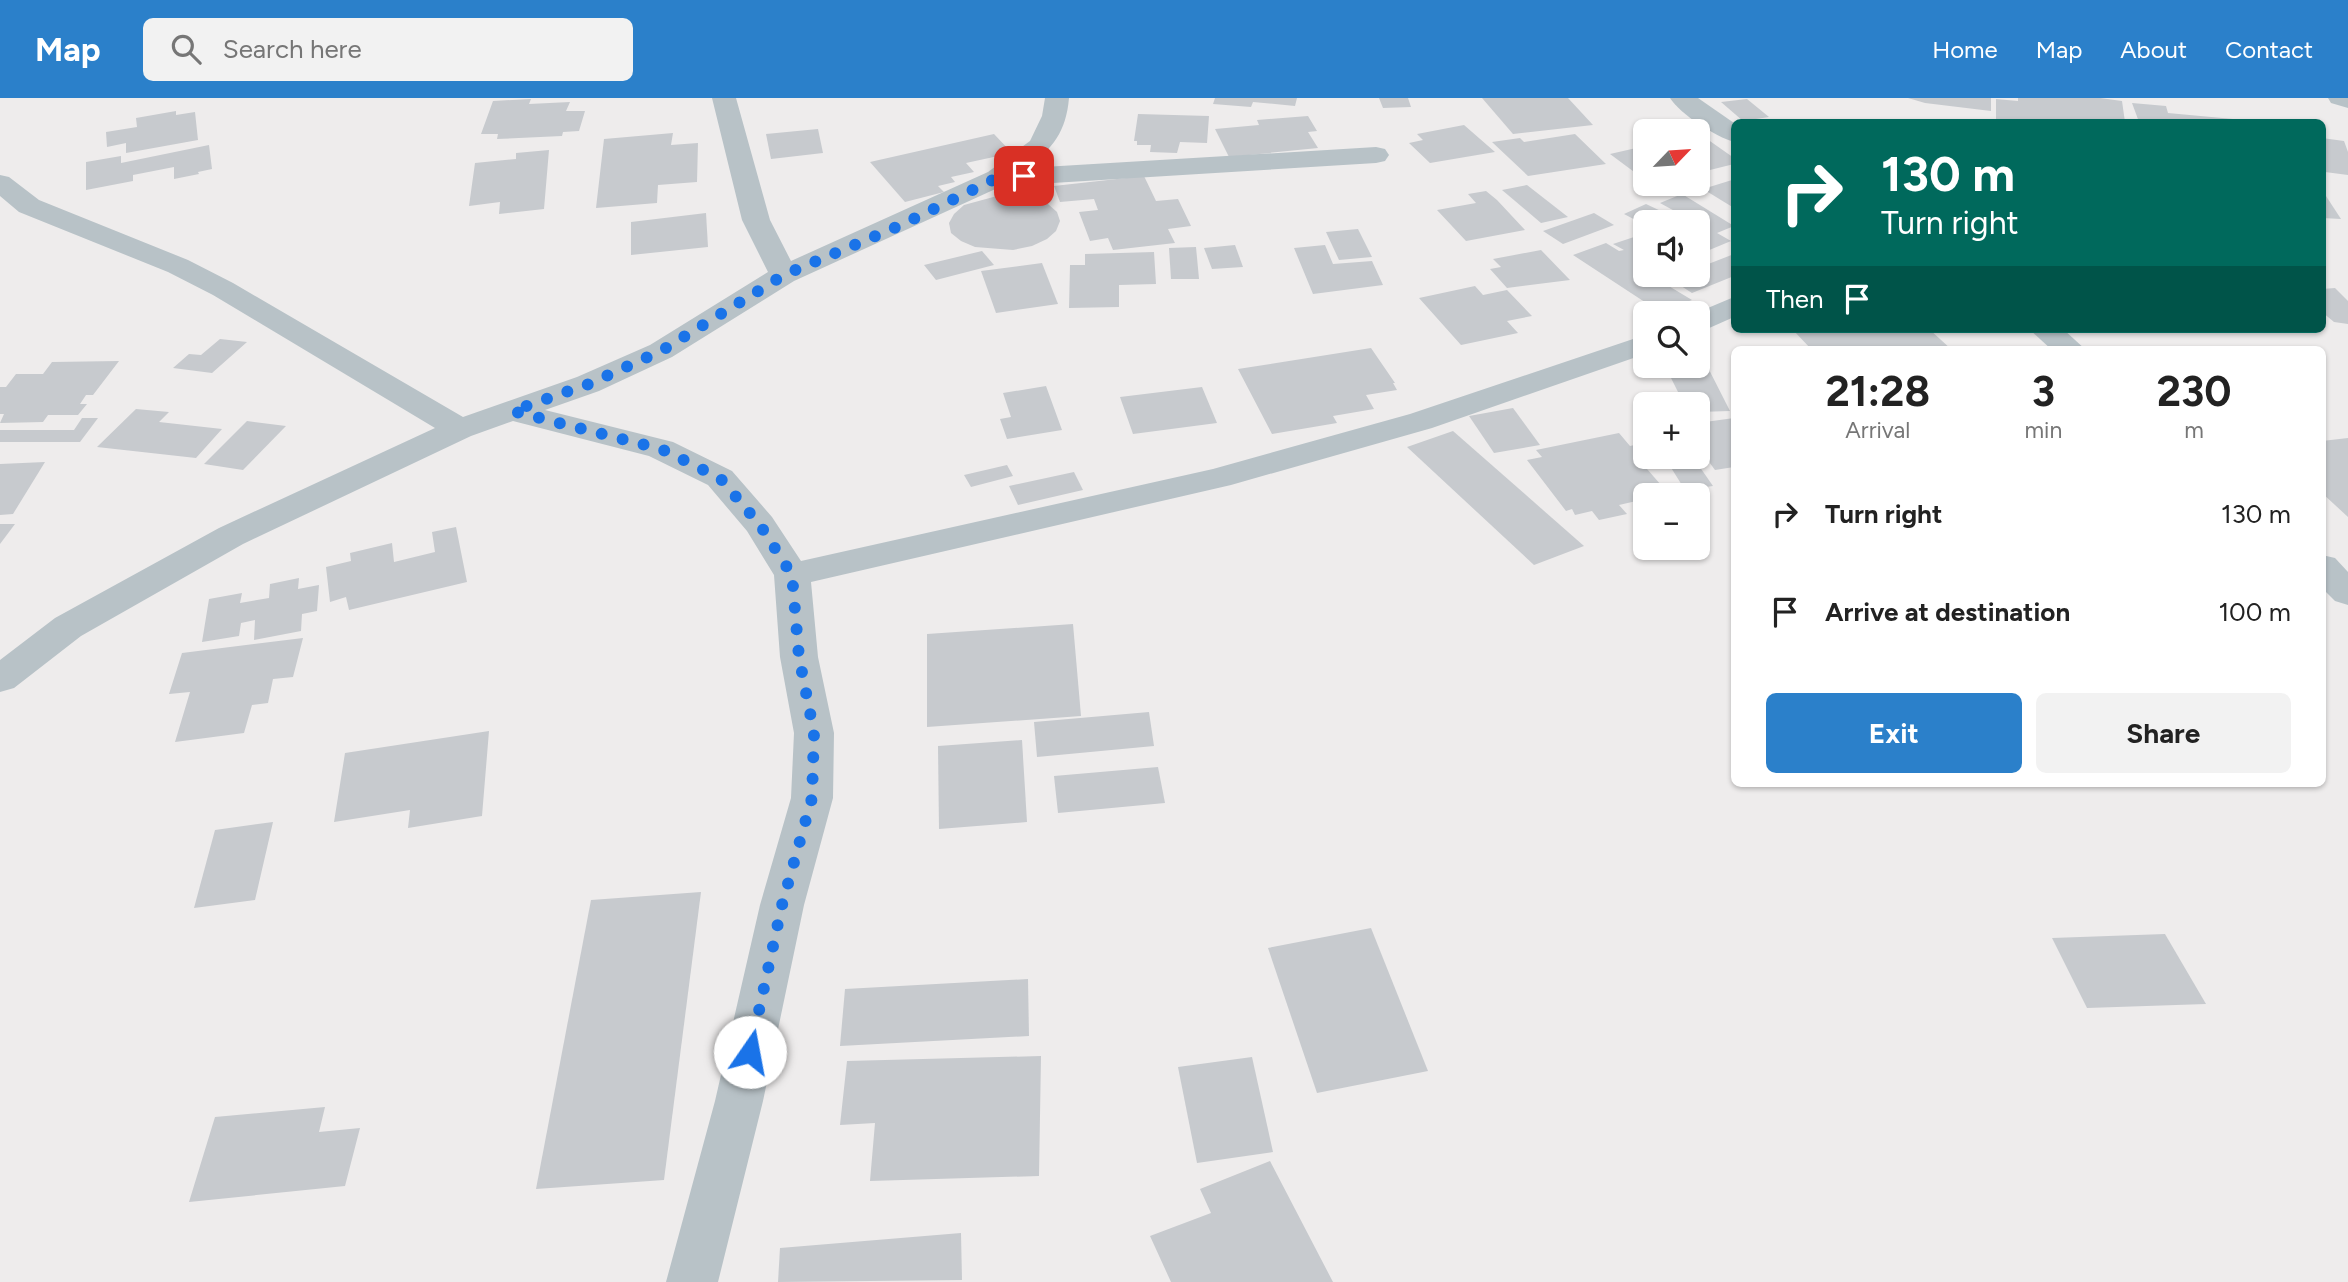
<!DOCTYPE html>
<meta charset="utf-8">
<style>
:root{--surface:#fff;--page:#f2f2f2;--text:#222;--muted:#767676;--accent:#2b80ca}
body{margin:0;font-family:Figtree,sans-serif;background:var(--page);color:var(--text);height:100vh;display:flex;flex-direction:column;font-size:26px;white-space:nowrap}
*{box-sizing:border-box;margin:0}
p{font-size:23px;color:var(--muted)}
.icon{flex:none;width:38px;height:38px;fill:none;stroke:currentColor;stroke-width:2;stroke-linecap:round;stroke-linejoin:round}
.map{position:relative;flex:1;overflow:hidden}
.details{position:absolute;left:1731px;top:248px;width:595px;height:441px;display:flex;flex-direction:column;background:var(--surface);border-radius:10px;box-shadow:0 2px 5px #0004}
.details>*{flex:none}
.hud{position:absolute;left:1731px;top:21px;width:595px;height:214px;border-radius:10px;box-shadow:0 2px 5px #0004;background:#00695c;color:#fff;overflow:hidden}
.needle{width:46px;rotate:65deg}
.controls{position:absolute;left:1633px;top:21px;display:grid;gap:14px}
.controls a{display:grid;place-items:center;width:77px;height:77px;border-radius:10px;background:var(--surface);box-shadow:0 2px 5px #0004;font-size:35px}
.pin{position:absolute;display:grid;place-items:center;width:60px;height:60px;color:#fff;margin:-30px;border-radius:14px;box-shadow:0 4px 10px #0006}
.me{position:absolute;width:77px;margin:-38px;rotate:12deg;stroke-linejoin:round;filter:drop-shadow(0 0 5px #0008)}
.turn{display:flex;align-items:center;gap:24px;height:147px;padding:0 35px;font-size:32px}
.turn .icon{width:91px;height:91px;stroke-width:2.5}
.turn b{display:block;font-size:49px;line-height:60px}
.then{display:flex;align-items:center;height:66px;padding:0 35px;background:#0003;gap:14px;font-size:26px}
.eta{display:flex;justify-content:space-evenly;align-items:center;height:119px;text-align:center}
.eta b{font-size:42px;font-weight:700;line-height:49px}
.action{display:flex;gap:14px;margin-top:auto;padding:14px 35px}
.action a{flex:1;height:80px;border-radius:10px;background:var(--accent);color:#fff;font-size:28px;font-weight:700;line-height:80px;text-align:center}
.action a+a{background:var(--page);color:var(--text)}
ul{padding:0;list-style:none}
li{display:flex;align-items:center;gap:21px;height:98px;padding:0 35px}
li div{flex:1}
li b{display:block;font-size:26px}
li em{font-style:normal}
header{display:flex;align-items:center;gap:42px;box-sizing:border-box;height:98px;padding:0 35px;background:var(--accent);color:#fff}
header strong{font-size:33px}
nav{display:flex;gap:38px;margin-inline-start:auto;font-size:24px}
.search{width:490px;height:63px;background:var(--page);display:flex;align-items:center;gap:18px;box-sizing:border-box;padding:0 24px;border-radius:10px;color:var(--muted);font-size:26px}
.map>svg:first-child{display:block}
.building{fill:#c7cace}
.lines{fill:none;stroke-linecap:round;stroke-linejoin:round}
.street{fill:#b8c2c7;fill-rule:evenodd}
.route{stroke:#1a73e8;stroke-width:12;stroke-dasharray:0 21.6}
</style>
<header>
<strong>Map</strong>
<div class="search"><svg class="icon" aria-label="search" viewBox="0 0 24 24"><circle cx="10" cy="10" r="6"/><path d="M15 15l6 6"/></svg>Search here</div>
<nav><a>Home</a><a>Map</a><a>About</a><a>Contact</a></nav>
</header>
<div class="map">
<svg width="2348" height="1184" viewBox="0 0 2348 1184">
<rect width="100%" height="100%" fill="#eeecec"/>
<g class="building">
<path d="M 1215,0 L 1297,0 L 1295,8 L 1253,4 L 1251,9 L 1213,6 Z"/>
<path d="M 1379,0 L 1408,0 L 1411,9 L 1383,10 Z"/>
<path d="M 1482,0 L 1568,0 L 1593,27 L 1513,36 Z"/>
<path d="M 1908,0 L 1991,0 L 1991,13 L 1925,5 Z"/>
<path d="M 2018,0 L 2100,0 L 2122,3 L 2125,24 L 1996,24 L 1996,1 L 2018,3 Z"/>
<path d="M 531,1 L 529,6 L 570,4 L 566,13 L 585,13 L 579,33 L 563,34 L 562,38 L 497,41 L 498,36 L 481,36 L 493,3 Z"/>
<path d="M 1747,1 L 1769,19 L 1743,23 L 1721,4 Z"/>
<path d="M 2132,5 L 2166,8 L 2168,15 L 2233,21 L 2235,24 L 2139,24 Z"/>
<path d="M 176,13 L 176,17 L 195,14 L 198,42 L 126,55 L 126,45 L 107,49 L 106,34 L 137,29 L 136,20 Z"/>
<path d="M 1138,16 L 1209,18 L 1207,45 L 1180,44 L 1177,55 L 1150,54 L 1151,47 L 1137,47 L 1137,43 L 1134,43 Z"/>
<path d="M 1308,18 L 1317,33 L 1308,34 L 1318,50 L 1229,59 L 1215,31 L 1259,27 L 1257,22 Z"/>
<path d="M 1683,23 L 1709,41 L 1707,41 L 1734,60 L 1734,66 L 1698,75 L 1698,33 L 1645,33 Z"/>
<path d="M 1464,27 L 1495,54 L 1430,65 L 1409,45 L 1423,42 L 1417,36 Z"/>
<path d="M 818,31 L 823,55 L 771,61 L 766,36 Z"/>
<path d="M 673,35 L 671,47 L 698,45 L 697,84 L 658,87 L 657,105 L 596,110 L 604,41 Z"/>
<path d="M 994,36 L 1012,55 L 966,65 L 974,74 L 951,79 L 955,84 L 938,88 L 944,94 L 905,104 L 870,64 Z"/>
<path d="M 1575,36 L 1606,66 L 1528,78 L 1492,44 L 1520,40 L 1524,44 Z"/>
<path d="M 2322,40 L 2344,43 L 2348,54 L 2348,77 L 2325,74 L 2326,76 L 2322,76 Z"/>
<path d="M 209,47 L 212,71 L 198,74 L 199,76 L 174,81 L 174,69 L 133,77 L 133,83 L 86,92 L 86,64 L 121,58 L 121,65 Z"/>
<path d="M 1645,48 L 1645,82 L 1610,56 Z"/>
<path d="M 549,52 L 544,111 L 499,116 L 500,104 L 469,108 L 475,65 L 516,61 L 516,55 Z"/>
<path d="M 1144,78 L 1156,103 L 1178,101 L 1191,128 L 1168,131 L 1175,145 L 1113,152 L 1108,140 L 1090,143 L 1079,114 L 1098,112 L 1094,101 L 1060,104 L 1054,88 Z"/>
<path d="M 1732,82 L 1734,83 L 1734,110 L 1703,91 Z"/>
<path d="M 1527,87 L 1568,119 L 1541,125 L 1502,92 Z"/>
<path d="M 1486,93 L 1497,102 L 1525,132 L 1466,143 L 1437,112 L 1476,105 L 1468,96 Z"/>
<path d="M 1682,96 L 1734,128 L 1717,135 L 1731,143 L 1707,153 L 1698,148 L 1698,124 L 1660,124 L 1680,116 L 1660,105 Z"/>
<path d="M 1015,97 L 1048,106 L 1057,114 L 1060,123 L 1056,133 L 1047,141 L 1032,148 L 1013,152 L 975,149 L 961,143 L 951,135 L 949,125 L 954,116 L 964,107 L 997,98 Z"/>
<path d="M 2322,97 L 2326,98 L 2341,121 L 2322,120 Z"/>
<path d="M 1646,106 L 1665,115 L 1643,126 L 1624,116 Z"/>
<path d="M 706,115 L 708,149 L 631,157 L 631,124 Z"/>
<path d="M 1594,115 L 1614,127 L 1563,146 L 1543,133 Z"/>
<path d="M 1358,131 L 1372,159 L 1339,162 L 1326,134 Z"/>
<path d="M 1634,139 L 1645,145 L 1645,177 L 1698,177 L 1698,170 L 1734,156 L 1734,178 L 1692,195 L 1675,184 L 1667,187 L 1692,202 L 1660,214 L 1573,157 L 1606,145 L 1619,153 L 1624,152 L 1613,146 Z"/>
<path d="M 1235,147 L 1243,169 L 1212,171 L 1204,150 Z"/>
<path d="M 1325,147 L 1333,166 L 1372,163 L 1383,187 L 1313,196 L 1294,150 Z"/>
<path d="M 1196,149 L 1199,181 L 1171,181 L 1169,150 Z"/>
<path d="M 1541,152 L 1570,182 L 1507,190 L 1490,171 L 1501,169 L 1493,161 Z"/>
<path d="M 982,153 L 994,167 L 936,182 L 924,167 Z"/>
<path d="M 1154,154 L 1156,186 L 1119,187 L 1119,209 L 1069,210 L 1070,167 L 1085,167 L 1085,156 Z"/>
<path d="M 1042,165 L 1058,206 L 996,215 L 981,173 Z"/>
<path d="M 1475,188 L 1483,197 L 1507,192 L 1532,218 L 1507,223 L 1518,235 L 1461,247 L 1419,200 Z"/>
<path d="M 2335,190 L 2348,203 L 2348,226 L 2334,224 L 2322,214 L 2322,191 Z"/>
<path d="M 1929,231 L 1952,252 L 1812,252 L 1793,232 Z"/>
<path d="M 220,241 L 247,244 L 212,275 L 173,270 L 189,256 L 201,257 Z"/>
<path d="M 1371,250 L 1395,285 L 1393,285 L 1397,292 L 1366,297 L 1374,311 L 1333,318 L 1337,325 L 1272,336 L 1238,271 Z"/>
<path d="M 1698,250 L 1730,313 L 1698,314 L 1698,306 L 1684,306 L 1665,268 L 1698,268 Z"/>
<path d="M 119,263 L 93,297 L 86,297 L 80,306 L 87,306 L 78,317 L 48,317 L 43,324 L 0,325 L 4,316 L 0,316 L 0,289 L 6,289 L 16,276 L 43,276 L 52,264 Z"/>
<path d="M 1046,288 L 1062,332 L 1007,341 L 1000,321 L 1011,319 L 1003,295 Z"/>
<path d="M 1202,289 L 1217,325 L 1133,336 L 1120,299 Z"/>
<path d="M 1513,310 L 1540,347 L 1494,355 L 1469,318 Z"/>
<path d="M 136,311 L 169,314 L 159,324 L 222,331 L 196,360 L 97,349 Z"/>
<path d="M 82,320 L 98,320 L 80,344 L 0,344 L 0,332 L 74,332 Z"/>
<path d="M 1734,320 L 1734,369 L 1715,372 L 1698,349 L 1698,325 Z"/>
<path d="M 247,323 L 286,328 L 243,372 L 204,366 Z"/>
<path d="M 1453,333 L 1584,448 L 1534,467 L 1407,349 Z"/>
<path d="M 1619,335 L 1630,348 L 1643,345 L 1645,359 L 1655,359 L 1663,368 L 1647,371 L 1661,387 L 1651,389 L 1657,397 L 1645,397 L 1645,401 L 1619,407 L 1627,416 L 1599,422 L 1592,413 L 1575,417 L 1572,411 L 1566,413 L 1527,362 L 1542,359 L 1536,352 Z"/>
<path d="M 2348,340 L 2348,419 L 2322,395 L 2322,343 Z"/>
<path d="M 45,364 L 13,416 L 0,417 L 0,366 Z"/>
<path d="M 1697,365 L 1713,388 L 1685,392 L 1670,368 Z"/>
<path d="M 1007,367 L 1013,378 L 971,389 L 964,377 Z"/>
<path d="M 1074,374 L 1083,392 L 1018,407 L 1009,388 Z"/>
<path d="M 0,426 L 15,426 L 0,446 Z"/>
<path d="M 456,429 L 467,484 L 349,512 L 346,499 L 330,504 L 326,469 L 351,463 L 350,455 L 392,445 L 394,464 L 435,454 L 432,434 Z"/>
<path d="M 299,480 L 298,491 L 319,487 L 317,513 L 302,516 L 301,533 L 254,542 L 255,522 L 241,525 L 239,538 L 202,544 L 209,501 L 242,495 L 240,505 L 269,500 L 270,486 Z"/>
<path d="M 1073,526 L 1081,618 L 927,629 L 927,536 Z"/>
<path d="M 303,540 L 293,579 L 273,581 L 268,605 L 252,607 L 244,635 L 175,644 L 190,594 L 169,596 L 182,555 Z"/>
<path d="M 1149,614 L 1154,648 L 1037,659 L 1034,624 Z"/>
<path d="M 489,633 L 482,718 L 408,730 L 410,712 L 334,724 L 345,655 Z"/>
<path d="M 1022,642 L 1027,724 L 939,731 L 938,648 Z"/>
<path d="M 1158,669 L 1165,705 L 1058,715 L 1054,678 Z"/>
<path d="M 273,724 L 255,802 L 194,810 L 215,732 Z"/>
<path d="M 701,794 L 664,1082 L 536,1091 L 591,802 Z"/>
<path d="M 1371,830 L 1428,973 L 1317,995 L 1268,850 Z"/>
<path d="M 2165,836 L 2206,906 L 2087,910 L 2052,840 Z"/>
<path d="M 1028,881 L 1029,938 L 840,948 L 845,891 Z"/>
<path d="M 1041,958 L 1039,1078 L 870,1083 L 875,1025 L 840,1027 L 847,963 Z"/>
<path d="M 1252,959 L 1273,1054 L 1197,1065 L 1178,969 Z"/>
<path d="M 325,1009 L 319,1034 L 360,1030 L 345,1088 L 189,1104 L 215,1019 Z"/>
<path d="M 1270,1063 L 1333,1184 L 1171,1184 L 1150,1138 L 1211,1115 L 1200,1091 Z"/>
<path d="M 961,1135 L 962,1182 L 778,1184 L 780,1150 Z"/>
</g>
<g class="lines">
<g class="street">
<path d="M 712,0 L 736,0 L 770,122 L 791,163 L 988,74 L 1030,43 L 1042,18 L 1045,0 L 1069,0 C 1066,34 1053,50 1027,70 L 1376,49 L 1385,51 L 1389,57 L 1385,63 L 1376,65 L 1002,88 L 794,183 L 672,259 L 599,293 L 545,312 L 673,344 L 732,373 L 772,419 L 801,463 L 1213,371 L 1410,316 L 1645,237 L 1645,256 L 1432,330 L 1231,387 L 811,484 L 818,559 L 834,635 L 833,700 L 804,807 L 763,1003 L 718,1184 L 666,1184 L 715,1003 L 760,807 L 791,700 L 794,635 L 780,559 L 774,477 L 747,433 L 708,387 L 649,358 L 513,323 L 471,338 L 243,446 L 81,538 L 14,590 L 0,594 L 0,562 L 55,520 L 219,430 L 435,330 L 213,197 L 168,174 L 19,114 L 0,98 L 0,77 L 9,79 L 39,102 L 188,162 L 233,185 L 463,319 L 577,279 L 650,247 L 768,174 L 742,122 Z"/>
<path d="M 1670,0 L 1698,0 L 1734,25 L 1734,44 C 1716,39 1680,16 1670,0 Z"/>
<path d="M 2328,0 L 2348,0 L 2348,10 L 2331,5 Z"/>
<path d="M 1734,199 L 1734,219 L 1698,235 L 1696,215 Z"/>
<path d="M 2029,231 L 2063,231 L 2086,252 L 2052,252 Z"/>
<path d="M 2322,457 L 2335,460 L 2348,474 L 2348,507 L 2335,503 L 2322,490 Z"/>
</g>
</g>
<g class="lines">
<path class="route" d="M 750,954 L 782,807 L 812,700 L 814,635 L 799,559 L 792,477 L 760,427 L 720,380 L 661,351 L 512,313 L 589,286 L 661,253 L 784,177 L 901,127 L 997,80 L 1024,78"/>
</g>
</svg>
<div class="controls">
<a><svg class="needle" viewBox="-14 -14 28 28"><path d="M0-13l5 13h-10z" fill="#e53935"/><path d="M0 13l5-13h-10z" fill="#767676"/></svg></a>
<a><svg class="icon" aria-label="sound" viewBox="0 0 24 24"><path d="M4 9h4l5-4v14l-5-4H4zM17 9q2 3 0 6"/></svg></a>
<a><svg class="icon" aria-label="search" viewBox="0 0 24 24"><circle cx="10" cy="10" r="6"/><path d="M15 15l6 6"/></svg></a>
<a>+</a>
<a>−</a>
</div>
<div class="pin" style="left:1024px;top:78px;background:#d93025"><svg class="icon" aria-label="arrive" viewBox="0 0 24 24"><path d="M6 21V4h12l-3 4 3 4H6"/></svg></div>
<svg class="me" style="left:750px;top:954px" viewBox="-20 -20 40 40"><circle r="19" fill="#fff"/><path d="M0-13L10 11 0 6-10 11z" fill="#1a73e8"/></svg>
<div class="hud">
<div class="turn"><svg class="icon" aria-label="right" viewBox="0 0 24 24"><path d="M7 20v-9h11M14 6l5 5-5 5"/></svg><div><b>130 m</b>Turn right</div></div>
<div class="then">Then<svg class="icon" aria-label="arrive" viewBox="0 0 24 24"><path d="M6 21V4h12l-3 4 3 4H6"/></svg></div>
</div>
<section class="details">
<div class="eta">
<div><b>21:28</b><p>Arrival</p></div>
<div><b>3</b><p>min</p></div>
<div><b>230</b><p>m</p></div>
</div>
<ul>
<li><svg class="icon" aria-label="right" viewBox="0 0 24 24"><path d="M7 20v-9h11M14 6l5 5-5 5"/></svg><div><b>Turn right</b></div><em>130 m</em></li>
<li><svg class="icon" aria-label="arrive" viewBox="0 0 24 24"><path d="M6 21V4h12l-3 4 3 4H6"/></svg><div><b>Arrive at destination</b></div><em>100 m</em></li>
</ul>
<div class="action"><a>Exit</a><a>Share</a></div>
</section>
</div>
